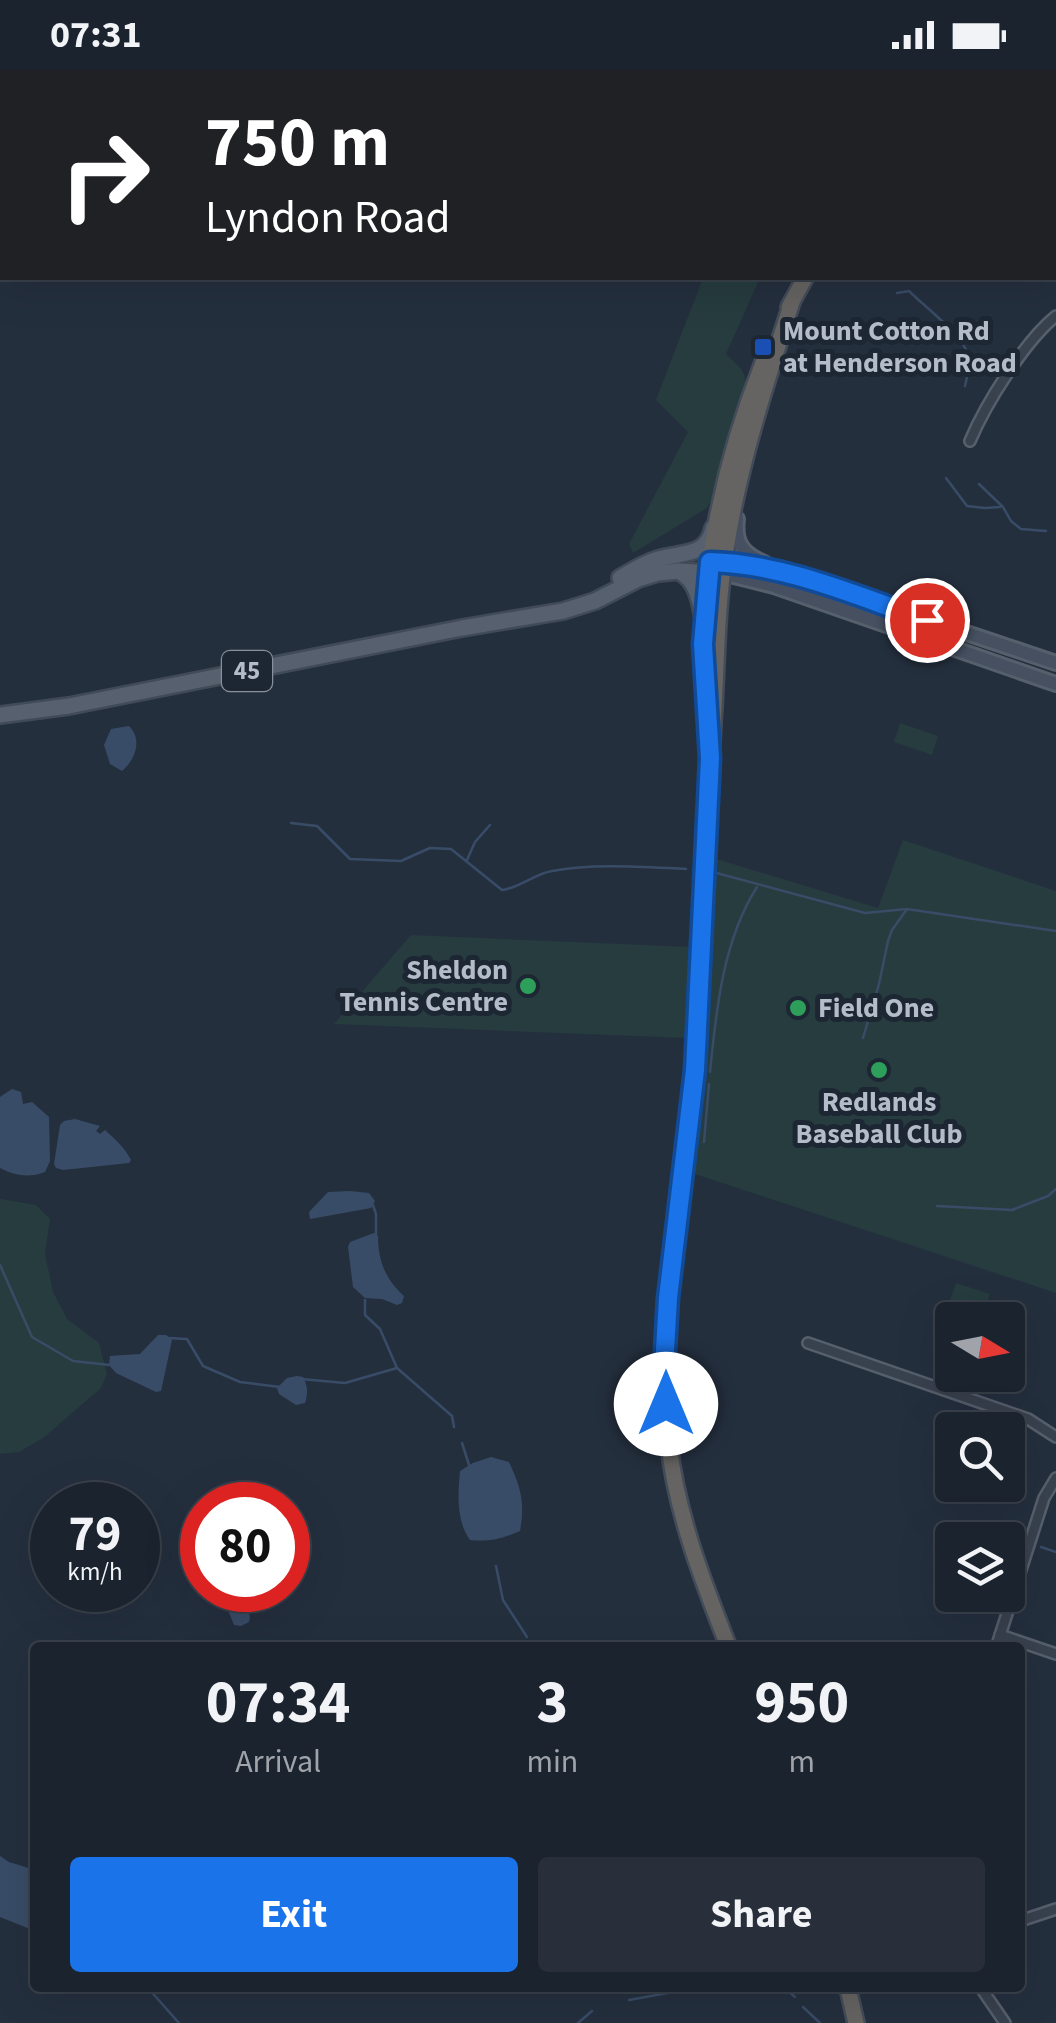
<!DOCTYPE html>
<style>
:root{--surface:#1b232e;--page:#282f3a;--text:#f1f3f6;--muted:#a0a4aa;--line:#39404a;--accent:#1a73e8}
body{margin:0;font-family:"Source Sans 3",sans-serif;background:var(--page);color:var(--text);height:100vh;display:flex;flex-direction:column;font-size:38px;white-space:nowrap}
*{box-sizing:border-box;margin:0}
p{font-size:32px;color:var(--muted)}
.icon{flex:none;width:55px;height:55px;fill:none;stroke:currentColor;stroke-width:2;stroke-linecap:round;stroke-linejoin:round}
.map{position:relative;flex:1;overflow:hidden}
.sheet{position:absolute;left:30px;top:1572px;width:995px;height:350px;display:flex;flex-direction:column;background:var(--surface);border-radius:10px;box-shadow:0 10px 40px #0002,0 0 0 2px var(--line)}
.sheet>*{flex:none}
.banner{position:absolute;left:0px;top:0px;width:1058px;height:210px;box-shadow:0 10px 40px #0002,0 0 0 2px var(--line);background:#202124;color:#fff;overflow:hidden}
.needle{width:65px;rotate:100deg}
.controls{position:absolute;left:935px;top:1232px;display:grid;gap:20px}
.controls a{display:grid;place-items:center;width:90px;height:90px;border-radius:10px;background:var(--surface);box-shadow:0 10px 40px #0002,0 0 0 2px var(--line);font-size:50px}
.speed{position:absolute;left:30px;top:1412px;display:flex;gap:20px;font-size:50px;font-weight:700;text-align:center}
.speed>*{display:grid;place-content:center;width:130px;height:130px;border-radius:50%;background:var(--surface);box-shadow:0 10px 40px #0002,0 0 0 2px var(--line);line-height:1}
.speed small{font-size:25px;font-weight:400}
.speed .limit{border:15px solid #d22;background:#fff;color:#111}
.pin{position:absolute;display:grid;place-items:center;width:85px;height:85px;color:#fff;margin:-42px;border:5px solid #fff;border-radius:50%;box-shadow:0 2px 10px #0007}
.me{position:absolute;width:110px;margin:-55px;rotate:0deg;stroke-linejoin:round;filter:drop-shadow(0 0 8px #0008)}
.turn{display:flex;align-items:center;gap:35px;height:210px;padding:0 40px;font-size:45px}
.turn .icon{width:130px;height:130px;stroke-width:2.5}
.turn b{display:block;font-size:70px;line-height:85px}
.eta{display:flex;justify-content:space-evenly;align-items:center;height:170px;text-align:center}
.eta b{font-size:60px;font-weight:700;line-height:70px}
.action{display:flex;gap:20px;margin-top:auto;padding:20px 40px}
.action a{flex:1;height:115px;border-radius:10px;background:var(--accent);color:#fff;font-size:40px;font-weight:700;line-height:115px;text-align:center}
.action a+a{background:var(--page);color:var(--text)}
.status{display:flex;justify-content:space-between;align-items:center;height:70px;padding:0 50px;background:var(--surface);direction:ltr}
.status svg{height:28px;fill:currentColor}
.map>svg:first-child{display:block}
.green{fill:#263c3f}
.water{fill:#394c67}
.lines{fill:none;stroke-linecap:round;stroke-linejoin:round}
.stream{stroke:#394c67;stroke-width:2.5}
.minor-casing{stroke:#565f6c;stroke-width:14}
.secondary-casing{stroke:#565f6c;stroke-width:18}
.primary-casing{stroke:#414a57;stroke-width:20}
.trunk-casing{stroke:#434c59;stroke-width:20}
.minor{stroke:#38414e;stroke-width:9}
.secondary{stroke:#465061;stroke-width:12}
.primary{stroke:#56606e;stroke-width:15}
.trunk{stroke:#656462;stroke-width:15}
.route-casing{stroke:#114b97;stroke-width:25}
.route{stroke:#1a73e8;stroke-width:18}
.transit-dot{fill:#1a4fb4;stroke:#1d2633;stroke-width:4}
.leisure-dot{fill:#2e9e5b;stroke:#1d2633;stroke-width:4}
.labels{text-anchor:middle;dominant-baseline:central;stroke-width:10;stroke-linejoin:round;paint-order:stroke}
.shield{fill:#1d2633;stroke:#878f9c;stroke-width:2.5}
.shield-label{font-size:25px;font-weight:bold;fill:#b4bcc9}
.poi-label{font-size:28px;font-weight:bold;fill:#b4bcc9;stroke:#1d2633;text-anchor:start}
</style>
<div class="status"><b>07:31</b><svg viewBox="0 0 49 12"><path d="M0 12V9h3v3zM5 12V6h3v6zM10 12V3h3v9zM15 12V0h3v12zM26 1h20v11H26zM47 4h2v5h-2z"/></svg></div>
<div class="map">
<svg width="1056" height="1953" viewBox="0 0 1056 1953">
<rect width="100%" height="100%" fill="#242f3e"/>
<g class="green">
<path d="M 703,208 L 760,208 L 726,284 C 735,294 747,299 745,314 L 728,363 L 711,430 L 707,438 L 633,483 L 629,474 L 688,362 L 656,330 Z"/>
<path d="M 900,653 L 938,666 L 932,685 L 894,672 Z"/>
<path d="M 903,770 L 1056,821 L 1056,1223 L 692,1103 L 702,994 L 713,788 L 878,838 Z"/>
<path d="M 411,865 L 690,877 L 686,968 L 334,954 Z"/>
<path d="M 0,1129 L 36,1135 L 50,1149 L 45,1184 L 53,1222 L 67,1249 L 99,1273 L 107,1304 L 101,1318 L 43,1368 L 19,1382 L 0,1384 Z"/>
<path d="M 956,1213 L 990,1224 L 984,1241 L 950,1230 Z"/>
</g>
<g class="water">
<path d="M 129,656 C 143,670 135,690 122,701 L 110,694 L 104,675 L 111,659 Z"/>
<path d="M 12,1019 L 21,1022 L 23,1034 L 32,1032 L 49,1047 L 50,1091 L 45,1102 C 29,1108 15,1106 0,1098 L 0,1027 Z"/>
<path d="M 75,1049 L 100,1056 L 96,1061 L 100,1064 L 105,1060 C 115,1069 125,1078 131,1090 L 129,1093 L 63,1100 L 56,1098 L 54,1094 L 60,1055 L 64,1051 Z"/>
<path d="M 350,1121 L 369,1123 L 375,1131 L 371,1138 L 310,1149 L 309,1142 L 328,1122 Z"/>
<path d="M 374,1163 L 378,1166 C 378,1190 385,1209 404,1226 L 402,1233 L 397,1235 L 382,1229 L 365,1228 L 353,1217 L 348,1177 L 350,1172 Z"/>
<path d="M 158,1265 L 166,1265 L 172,1270 L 161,1321 L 156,1322 L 116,1303 L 109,1295 L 110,1286 L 140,1284 Z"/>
<path d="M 297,1306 L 303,1307 C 308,1316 308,1323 305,1333 L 296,1335 L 279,1324 L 277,1318 L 287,1308 Z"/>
<path d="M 491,1387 L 509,1392 C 521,1418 525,1432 520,1461 C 502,1469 489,1472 470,1470 C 456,1451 458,1424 460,1401 L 473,1393 Z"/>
<path d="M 220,1520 L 242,1520 L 250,1547 L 249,1552 L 241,1556 L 234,1555 Z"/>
<path d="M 0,1786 L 9,1792 L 35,1800 L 35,1861 L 0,1847 Z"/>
</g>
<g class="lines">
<g class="stream">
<path d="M 672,2 L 674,0"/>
<path d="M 0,22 L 2,22"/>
<path d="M 897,223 L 909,221 C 927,239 969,269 971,294"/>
<path d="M 965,316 L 969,298"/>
<path d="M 946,408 L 967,436 L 985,438 L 1000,437"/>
<path d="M 979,414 L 1003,437 L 1011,451 L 1021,459 L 1046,461"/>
<path d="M 291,753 L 317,756 L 350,789 L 401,791 L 430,778 L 451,779 L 502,820 C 520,818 534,804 552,801 C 596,793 642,797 686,799"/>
<path d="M 467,790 L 475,772 L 490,755"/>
<path d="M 713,802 L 865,843 L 907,839 L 1056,861"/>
<path d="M 863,968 L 879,914 L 888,871 L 892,860 L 907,839"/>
<path d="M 710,1002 C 716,941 723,870 757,817"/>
<path d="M 704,1072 L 709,1014"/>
<path d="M 373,1135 L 376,1144 L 376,1168"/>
<path d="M 937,1136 L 1012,1140 L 1048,1126 L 1056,1119"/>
<path d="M 0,1195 L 32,1267 L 73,1291 L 110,1295"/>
<path d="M 365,1230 L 365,1245 L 380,1259 L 397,1298 L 452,1346 L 454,1357"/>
<path d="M 168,1268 L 187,1269 L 203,1296 L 240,1312 L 280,1317"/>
<path d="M 301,1309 L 345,1313 L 397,1298"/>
<path d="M 462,1373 L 470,1398"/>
<path d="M 1041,1477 L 1056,1482"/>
<path d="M 496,1496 L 503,1530 L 527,1567"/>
<path d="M 148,1918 L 179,1953"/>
<path d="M 785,1918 L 795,1927"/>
<path d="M 629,1930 L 695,1918"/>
<path d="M 803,1937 L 820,1953"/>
<path d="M 578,1953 L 592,1941"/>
</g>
<g class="minor-casing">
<g id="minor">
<path d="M 648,0 L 650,2"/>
<path d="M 970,371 C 986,333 1025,271 1056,246"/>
<path d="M 808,1273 L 1028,1349 L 1056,1367"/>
<path d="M 1000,1565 L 1056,1584"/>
<path d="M 996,1578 L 1044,1428 L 1056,1408"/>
<path d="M 1020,1851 L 1056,1839"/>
<path d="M 981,1918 L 1005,1953"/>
</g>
</g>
<g class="secondary-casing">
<g id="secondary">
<path d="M 737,449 C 734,474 743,484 766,494"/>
<path d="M 724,493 L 785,502 L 1056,593"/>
<path d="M 722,503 L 774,516 L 1056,614"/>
</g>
</g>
<g class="primary-casing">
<g id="primary">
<path d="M 678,501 C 696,509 700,530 703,548"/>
<path d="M 620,508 C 632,501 644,493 658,489 C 682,482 707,487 713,458"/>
<path d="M 0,645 L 69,636 L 462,558 L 563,541 L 595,531 L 638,509 L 658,503 L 678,501 L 718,503"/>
</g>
</g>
<g class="trunk-casing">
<g id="trunk">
<path d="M 1039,2 L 1043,0"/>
<path d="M 789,237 L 805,208"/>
<path d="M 707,614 C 697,508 725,388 764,290"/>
<path d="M 729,1578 C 703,1512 677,1445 669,1375 C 655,1249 686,1125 695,999 C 704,879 706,758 714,637 C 717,584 717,532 726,479 C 739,395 766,313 792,232"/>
<path d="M 848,1918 L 856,1953"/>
</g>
</g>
<use href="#minor" class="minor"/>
<use href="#secondary" class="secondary"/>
<use href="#primary" class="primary"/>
<use href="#trunk" class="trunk"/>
</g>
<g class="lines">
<g class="route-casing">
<path id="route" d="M 666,1334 L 665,1280 L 668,1228 L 695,1000 L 710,688 L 703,574 L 710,492 C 786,494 856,526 927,550"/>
</g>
<use href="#route" class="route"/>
</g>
<rect class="transit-dot" x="753" y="267" width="20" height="20" rx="5"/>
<g class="leisure-dot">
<circle cx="528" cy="916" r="10"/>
<circle cx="798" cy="938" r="10"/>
<circle cx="879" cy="1000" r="10"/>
</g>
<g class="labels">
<rect class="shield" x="222" y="581" width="50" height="40" rx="8"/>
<g class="shield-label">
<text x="247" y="601">45</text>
</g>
<g class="poi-label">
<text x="783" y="261">Mount Cotton Rd<tspan x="783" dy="32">at Henderson Road</tspan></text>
<text x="508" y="900" text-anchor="end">Sheldon<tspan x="508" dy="32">Tennis Centre</tspan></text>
<text x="818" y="938">Field One</text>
<text x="879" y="1032" text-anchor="middle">Redlands<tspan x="879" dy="32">Baseball Club</tspan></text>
</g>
</g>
</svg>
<div class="controls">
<a><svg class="needle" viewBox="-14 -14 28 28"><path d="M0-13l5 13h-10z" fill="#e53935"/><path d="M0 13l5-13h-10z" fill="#a0a4aa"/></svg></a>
<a><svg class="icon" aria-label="search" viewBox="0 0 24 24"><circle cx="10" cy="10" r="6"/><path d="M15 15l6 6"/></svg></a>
<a><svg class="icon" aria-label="layers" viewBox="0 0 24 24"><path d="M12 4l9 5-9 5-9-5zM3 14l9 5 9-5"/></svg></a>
</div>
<div class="speed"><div>79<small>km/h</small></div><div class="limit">80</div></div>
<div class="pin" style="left:927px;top:550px;background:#d93025"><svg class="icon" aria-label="arrive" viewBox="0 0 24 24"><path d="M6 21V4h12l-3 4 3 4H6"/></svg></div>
<svg class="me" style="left:666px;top:1334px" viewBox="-20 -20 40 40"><circle r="19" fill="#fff"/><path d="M0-13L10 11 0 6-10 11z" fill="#1a73e8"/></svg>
<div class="banner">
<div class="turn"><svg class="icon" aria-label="right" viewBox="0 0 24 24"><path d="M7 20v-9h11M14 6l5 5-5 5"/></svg><div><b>750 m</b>Lyndon Road</div></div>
</div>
<section class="sheet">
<div class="eta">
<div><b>07:34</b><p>Arrival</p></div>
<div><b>3</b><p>min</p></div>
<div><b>950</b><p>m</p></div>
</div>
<div class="action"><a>Exit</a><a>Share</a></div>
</section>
</div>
